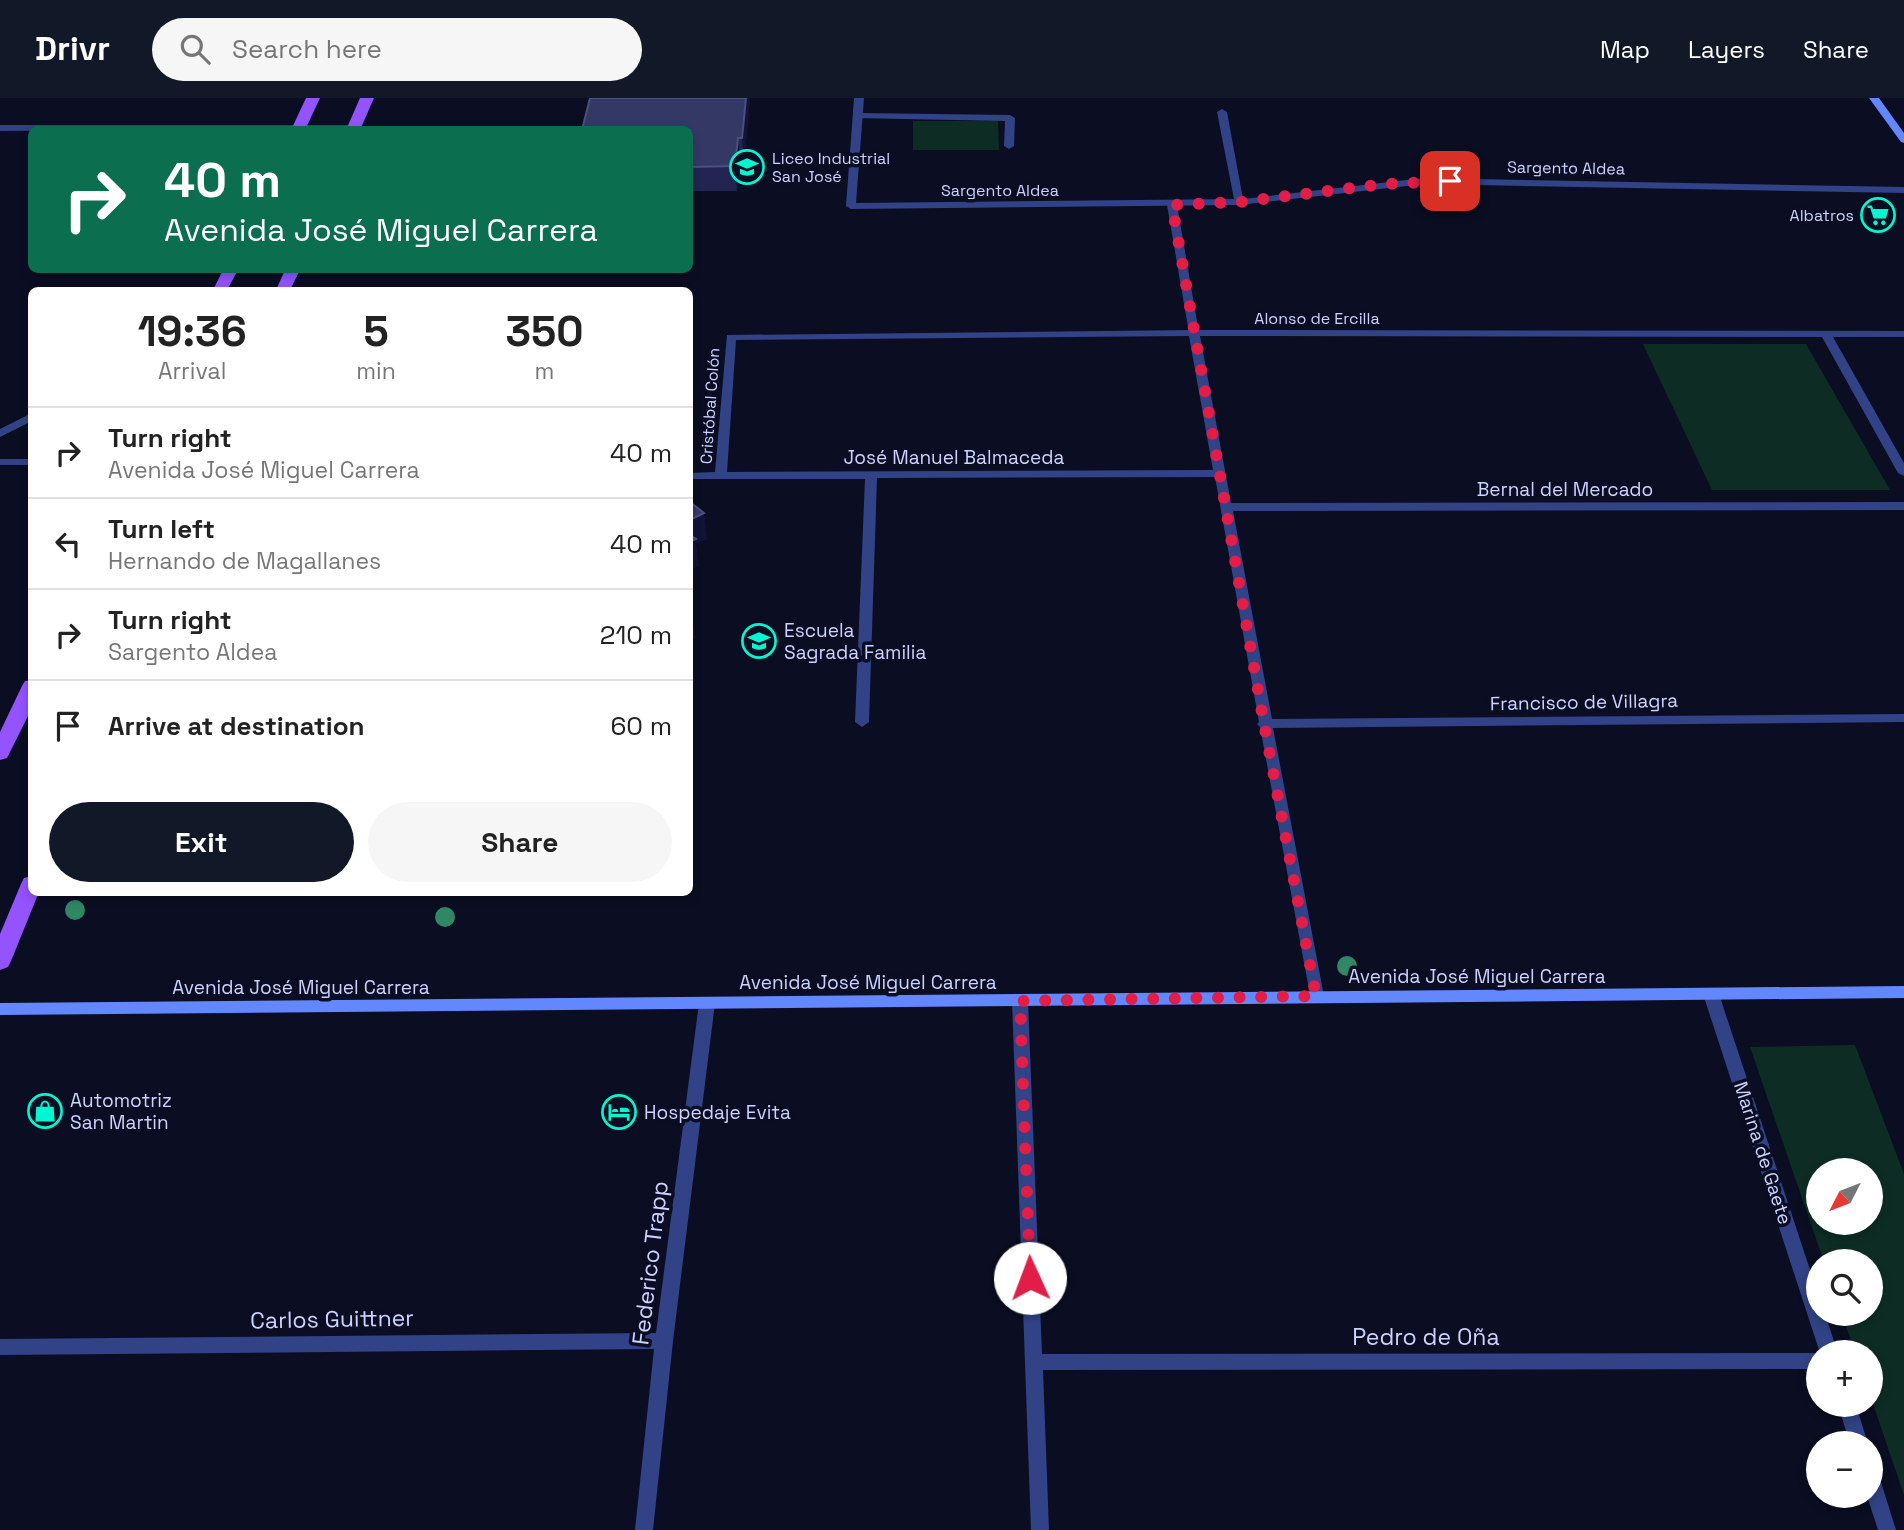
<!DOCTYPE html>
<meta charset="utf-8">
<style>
:root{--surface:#fff;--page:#f6f6f6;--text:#222;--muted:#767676;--line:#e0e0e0;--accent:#111827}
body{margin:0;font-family:"Space Grotesk",sans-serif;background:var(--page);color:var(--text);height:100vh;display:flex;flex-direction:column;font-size:26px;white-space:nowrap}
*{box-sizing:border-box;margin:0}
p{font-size:23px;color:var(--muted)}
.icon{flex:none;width:38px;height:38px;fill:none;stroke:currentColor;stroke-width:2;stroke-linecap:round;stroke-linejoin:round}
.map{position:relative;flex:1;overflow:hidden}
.details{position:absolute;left:28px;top:189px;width:665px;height:609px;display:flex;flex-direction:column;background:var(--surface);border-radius:10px;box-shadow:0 4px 10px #0003}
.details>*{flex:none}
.banner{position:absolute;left:28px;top:28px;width:665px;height:147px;border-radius:10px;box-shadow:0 4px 10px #0003;background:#0b6e4f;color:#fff;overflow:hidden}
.needle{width:46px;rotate:228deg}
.controls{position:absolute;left:1806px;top:1060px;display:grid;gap:14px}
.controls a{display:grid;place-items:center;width:77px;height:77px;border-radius:50%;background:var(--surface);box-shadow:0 4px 10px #0003;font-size:35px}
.pin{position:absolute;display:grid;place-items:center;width:60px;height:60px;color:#fff;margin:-30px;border-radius:14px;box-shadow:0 4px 10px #0006}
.me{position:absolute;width:77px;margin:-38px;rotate:358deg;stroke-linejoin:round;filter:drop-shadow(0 0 5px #0008)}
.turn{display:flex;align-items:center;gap:24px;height:147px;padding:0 21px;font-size:32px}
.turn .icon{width:91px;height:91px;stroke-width:2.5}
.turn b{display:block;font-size:49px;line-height:60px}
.eta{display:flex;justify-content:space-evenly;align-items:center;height:119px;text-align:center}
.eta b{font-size:42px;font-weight:700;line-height:49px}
.button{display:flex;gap:14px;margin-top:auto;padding:14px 21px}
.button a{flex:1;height:80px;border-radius:42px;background:var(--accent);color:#fff;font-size:28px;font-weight:700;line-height:80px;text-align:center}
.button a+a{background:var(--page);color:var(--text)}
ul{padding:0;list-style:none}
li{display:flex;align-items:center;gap:21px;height:91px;padding:0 21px;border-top:2px solid var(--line)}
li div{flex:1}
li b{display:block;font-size:26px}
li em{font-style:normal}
header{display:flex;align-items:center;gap:42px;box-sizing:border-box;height:98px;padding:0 35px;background:var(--accent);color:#fff}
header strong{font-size:33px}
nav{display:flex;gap:38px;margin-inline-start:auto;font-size:24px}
.search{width:490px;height:63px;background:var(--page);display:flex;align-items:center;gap:18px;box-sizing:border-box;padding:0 24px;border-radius:38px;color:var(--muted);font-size:26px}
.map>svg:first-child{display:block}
.green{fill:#0d2d24;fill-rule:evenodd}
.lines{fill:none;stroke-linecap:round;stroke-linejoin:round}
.service{fill:#314386;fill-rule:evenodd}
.pedestrian{fill:#314386;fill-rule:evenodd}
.minor{fill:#314386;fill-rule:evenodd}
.secondary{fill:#6387ff;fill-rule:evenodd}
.primary{fill:#9353ff;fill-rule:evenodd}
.tree{fill:#2f8765}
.wall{fill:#222552}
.shaded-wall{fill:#111437}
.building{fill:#343865;stroke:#4c507d;stroke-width:2}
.route{stroke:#e11d48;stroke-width:12;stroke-dasharray:0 21.6}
.labels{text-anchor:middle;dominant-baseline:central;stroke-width:7;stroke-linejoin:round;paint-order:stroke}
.far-poi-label{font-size:16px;fill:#ccd3ff;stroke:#0b0d22;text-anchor:start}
.far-street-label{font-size:16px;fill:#ccd3ff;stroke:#0b0d22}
.street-label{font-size:19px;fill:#ccd3ff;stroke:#0b0d22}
.poi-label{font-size:19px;fill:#ccd3ff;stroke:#0b0d22;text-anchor:start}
.near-street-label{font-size:23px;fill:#ccd3ff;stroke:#0b0d22}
</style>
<header>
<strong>Drivr</strong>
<div class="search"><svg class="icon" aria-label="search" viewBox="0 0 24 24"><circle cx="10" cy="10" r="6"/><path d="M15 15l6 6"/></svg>Search here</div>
<nav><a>Map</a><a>Layers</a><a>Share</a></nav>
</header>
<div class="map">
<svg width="1904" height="1432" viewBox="0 0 1904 1432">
<rect width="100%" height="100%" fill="#0b0d22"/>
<g class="green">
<path d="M 913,23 L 998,23 L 999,52 L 913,52 Z"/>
<path d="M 1643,246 L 1806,246 L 1890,392 L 1712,392 Z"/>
<path d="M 1855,947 L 1904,1076 L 1904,1397 L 1871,1300 L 1871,1255 L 1855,1255 L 1842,1216 L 1871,1216 L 1871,1164 L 1824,1164 L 1750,949 ZM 1818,1073 L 1871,1073 L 1871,1125 L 1818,1125 Z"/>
</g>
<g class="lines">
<g class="service">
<path d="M 858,15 L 1010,17 L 1015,20 L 1014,48 L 1009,51 L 1004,48 L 1005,23 L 855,20 L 855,16 Z"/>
<path d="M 32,315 L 32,323 L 0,339 L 0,331 Z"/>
</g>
<path class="pedestrian" d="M 1172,104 L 1177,107 L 1199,235 L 1194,238 L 1189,235 L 1167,107 Z"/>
<g class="minor">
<path d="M 854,0 L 864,0 L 856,105 L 1234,101 L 1217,14 L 1222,11 L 1227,14 L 1243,101 L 1424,80 L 1904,89 L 1904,95 L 1424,86 L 1239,107 L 851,111 L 846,108 Z"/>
<path d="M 0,27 L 354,27 L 359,30 L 0,33 Z"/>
<path d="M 1194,232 L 1904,233 L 1904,239 L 1833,239 L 1904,365 L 1904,378 L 1898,375 L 1822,239 L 1200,238 L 1231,405 L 1904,404 L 1904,412 L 1233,413 L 1272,621 L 1904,616 L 1904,624 L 1273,630 L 1324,898 L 1321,902 L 1311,902 L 1260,629 L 1257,626 L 1259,624 L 1215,379 L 877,380 L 869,624 L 862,629 L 855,624 L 865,381 L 690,381 L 690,375 L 715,374 L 727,237 ZM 1189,238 L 1213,372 L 727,374 L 736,242 Z"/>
<rect x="0" y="361" width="32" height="6"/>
<path d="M 1711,890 L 1716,892 L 1719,896 L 1818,1196 L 1818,1216 L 1825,1216 L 1838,1255 L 1820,1255 L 1703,896 L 1706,892 Z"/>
<path d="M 1020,897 L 1025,899 L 1028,903 L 1042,1256 L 1818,1255 L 1818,1271 L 1043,1272 L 1049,1432 L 1031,1432 L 1012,903 L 1015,899 Z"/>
<path d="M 707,899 L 712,901 L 715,905 L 673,1243 L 653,1432 L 635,1432 L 654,1251 L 0,1257 L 0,1241 L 656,1235 L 699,905 L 702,901 Z"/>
<path d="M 1838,1307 L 1856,1307 L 1868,1346 L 1850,1346 Z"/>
<path d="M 1871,1372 L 1878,1375 L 1880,1381 L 1896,1432 L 1878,1432 L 1867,1398 L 1871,1398 Z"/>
</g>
<g class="secondary">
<path d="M 1869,0 L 1879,0 L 1904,35 L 1904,45 L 1901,44 Z"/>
<path d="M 1904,888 L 1904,900 L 0,917 L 0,905 Z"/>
</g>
<g class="primary">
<path d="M 306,0 L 320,0 L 305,32 L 291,32 Z"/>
<path d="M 360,0 L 374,0 L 360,32 L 346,32 Z"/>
<path d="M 223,172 L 238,172 L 227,192 L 213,192 Z"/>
<path d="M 285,172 L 300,172 L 290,192 L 276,192 Z"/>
<path d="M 32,582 L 32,610 L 7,660 L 0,662 L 0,634 L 22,588 L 25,583 Z"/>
<path d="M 32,778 L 32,794 L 39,794 L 11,863 L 8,869 L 0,872 L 0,836 L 21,786 L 24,780 Z"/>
</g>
</g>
<g class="tree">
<circle cx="75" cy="812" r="10"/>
<circle cx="445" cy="819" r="10"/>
<circle cx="1347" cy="868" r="10"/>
</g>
<path class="wall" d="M 750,0 L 744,64 L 740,64 L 737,93 L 690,93 L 690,32 Z"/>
<g class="shaded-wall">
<path d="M 746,0 L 750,0 L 744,64 L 742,40 Z"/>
<path d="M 738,40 L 740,64 L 737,93 L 735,68 Z"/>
<path d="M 704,415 L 707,441 L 696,446 L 699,468 L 690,472 L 690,422 Z"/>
<path d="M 692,514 L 695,540 L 690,543 L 690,515 Z"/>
</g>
<g class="building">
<path d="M 590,0 L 746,0 L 742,40 L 738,40 L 735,68 L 690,69 L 690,32 L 582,32 Z"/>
<path d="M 690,404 L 704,415 L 690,422 Z"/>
<path d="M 690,437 L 696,441 L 690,444 Z"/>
</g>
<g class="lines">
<path class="route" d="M 1030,1180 L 1020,903 L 1316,898 L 1264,626 L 1172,107 L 1239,104 L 1384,86 L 1450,83"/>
</g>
<defs>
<g id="school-ring" transform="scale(1.75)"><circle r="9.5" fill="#0b0d22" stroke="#00f7d1" stroke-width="1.5"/><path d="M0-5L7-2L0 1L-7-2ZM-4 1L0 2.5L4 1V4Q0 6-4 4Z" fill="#00f7d1"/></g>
<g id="supermarket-ring" transform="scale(1.75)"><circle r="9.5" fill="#0b0d22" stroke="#00f7d1" stroke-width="1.5"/><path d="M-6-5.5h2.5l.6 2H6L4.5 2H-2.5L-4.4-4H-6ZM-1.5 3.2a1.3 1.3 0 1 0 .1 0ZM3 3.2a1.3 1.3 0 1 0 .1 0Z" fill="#00f7d1"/></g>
<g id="shop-ring" transform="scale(1.75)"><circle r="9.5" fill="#0b0d22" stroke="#00f7d1" stroke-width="1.5"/><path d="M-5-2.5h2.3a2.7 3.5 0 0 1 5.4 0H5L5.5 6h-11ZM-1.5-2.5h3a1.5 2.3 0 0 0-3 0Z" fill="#00f7d1"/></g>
<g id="hotel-ring" transform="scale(1.75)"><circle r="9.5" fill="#0b0d22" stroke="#00f7d1" stroke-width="1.5"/><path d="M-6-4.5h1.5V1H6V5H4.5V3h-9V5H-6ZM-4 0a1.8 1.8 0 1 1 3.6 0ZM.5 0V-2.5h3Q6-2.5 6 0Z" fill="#00f7d1"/></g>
</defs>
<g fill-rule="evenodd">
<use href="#school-ring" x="747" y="69"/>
<use href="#supermarket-ring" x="1878" y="117"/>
<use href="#school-ring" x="759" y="543"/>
<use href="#shop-ring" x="45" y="1013"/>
<use href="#hotel-ring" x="619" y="1014"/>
</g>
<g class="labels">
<g class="far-poi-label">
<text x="772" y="60">Liceo Industrial<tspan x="772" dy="18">San José</tspan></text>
<text x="1854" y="117" text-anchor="end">Albatros</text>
</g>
<g class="far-street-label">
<text transform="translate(1566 70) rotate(1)">Sargento Aldea</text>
<text x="1000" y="92">Sargento Aldea</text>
<text x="1317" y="220">Alonso de Ercilla</text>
<text transform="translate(710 308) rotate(-86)">Cristóbal Colón</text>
</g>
<g class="street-label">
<text x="954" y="359">José Manuel Balmaceda</text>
<text x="1565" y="391">Bernal del Mercado</text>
<text transform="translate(1584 604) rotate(-1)">Francisco de Villagra</text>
<text x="1477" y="878">Avenida José Miguel Carrera</text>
<text x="868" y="884">Avenida José Miguel Carrera</text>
<text x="301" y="889">Avenida José Miguel Carrera</text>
<text transform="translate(1763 1055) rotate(72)">Marina de Gaete</text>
</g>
<g class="poi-label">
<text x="784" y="532">Escuela<tspan x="784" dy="22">Sagrada Familia</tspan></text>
<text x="70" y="1002">Automotriz<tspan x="70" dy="22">San Martin</tspan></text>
<text x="644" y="1014">Hospedaje Evita</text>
</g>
<g class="near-street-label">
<text transform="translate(650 1165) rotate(-83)">Federico Trapp</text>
<text transform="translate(332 1221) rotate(-1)">Carlos Guittner</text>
<text x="1426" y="1239">Pedro de Oña</text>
</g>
</g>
</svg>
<div class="controls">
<a><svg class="needle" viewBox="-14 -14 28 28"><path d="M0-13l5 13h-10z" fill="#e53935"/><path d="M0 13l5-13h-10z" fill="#767676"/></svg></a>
<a><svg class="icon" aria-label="search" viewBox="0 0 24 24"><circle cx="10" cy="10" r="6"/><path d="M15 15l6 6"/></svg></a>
<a>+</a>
<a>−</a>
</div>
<div class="pin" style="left:1450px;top:83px;background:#d93025"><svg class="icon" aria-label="arrive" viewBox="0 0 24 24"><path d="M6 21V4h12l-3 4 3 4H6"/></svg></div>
<svg class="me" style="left:1030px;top:1180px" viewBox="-20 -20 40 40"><circle r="19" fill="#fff"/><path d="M0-13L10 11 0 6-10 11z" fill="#e11d48"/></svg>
<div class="banner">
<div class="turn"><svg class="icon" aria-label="right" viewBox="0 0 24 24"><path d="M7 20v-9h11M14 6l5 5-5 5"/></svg><div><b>40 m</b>Avenida José Miguel Carrera</div></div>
</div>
<section class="details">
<div class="eta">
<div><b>19:36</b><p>Arrival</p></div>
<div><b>5</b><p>min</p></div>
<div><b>350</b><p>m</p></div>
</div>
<ul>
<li><svg class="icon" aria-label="right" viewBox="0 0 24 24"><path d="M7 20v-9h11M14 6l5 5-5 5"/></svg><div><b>Turn right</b><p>Avenida José Miguel Carrera</p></div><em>40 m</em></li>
<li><svg class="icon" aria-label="left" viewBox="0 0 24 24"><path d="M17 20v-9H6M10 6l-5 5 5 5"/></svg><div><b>Turn left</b><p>Hernando de Magallanes</p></div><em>40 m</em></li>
<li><svg class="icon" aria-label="right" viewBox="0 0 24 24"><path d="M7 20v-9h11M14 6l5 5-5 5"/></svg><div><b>Turn right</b><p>Sargento Aldea</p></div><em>210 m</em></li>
<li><svg class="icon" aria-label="arrive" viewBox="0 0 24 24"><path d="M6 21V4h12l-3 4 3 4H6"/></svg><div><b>Arrive at destination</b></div><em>60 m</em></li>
</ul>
<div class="button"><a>Exit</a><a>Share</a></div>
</section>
</div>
